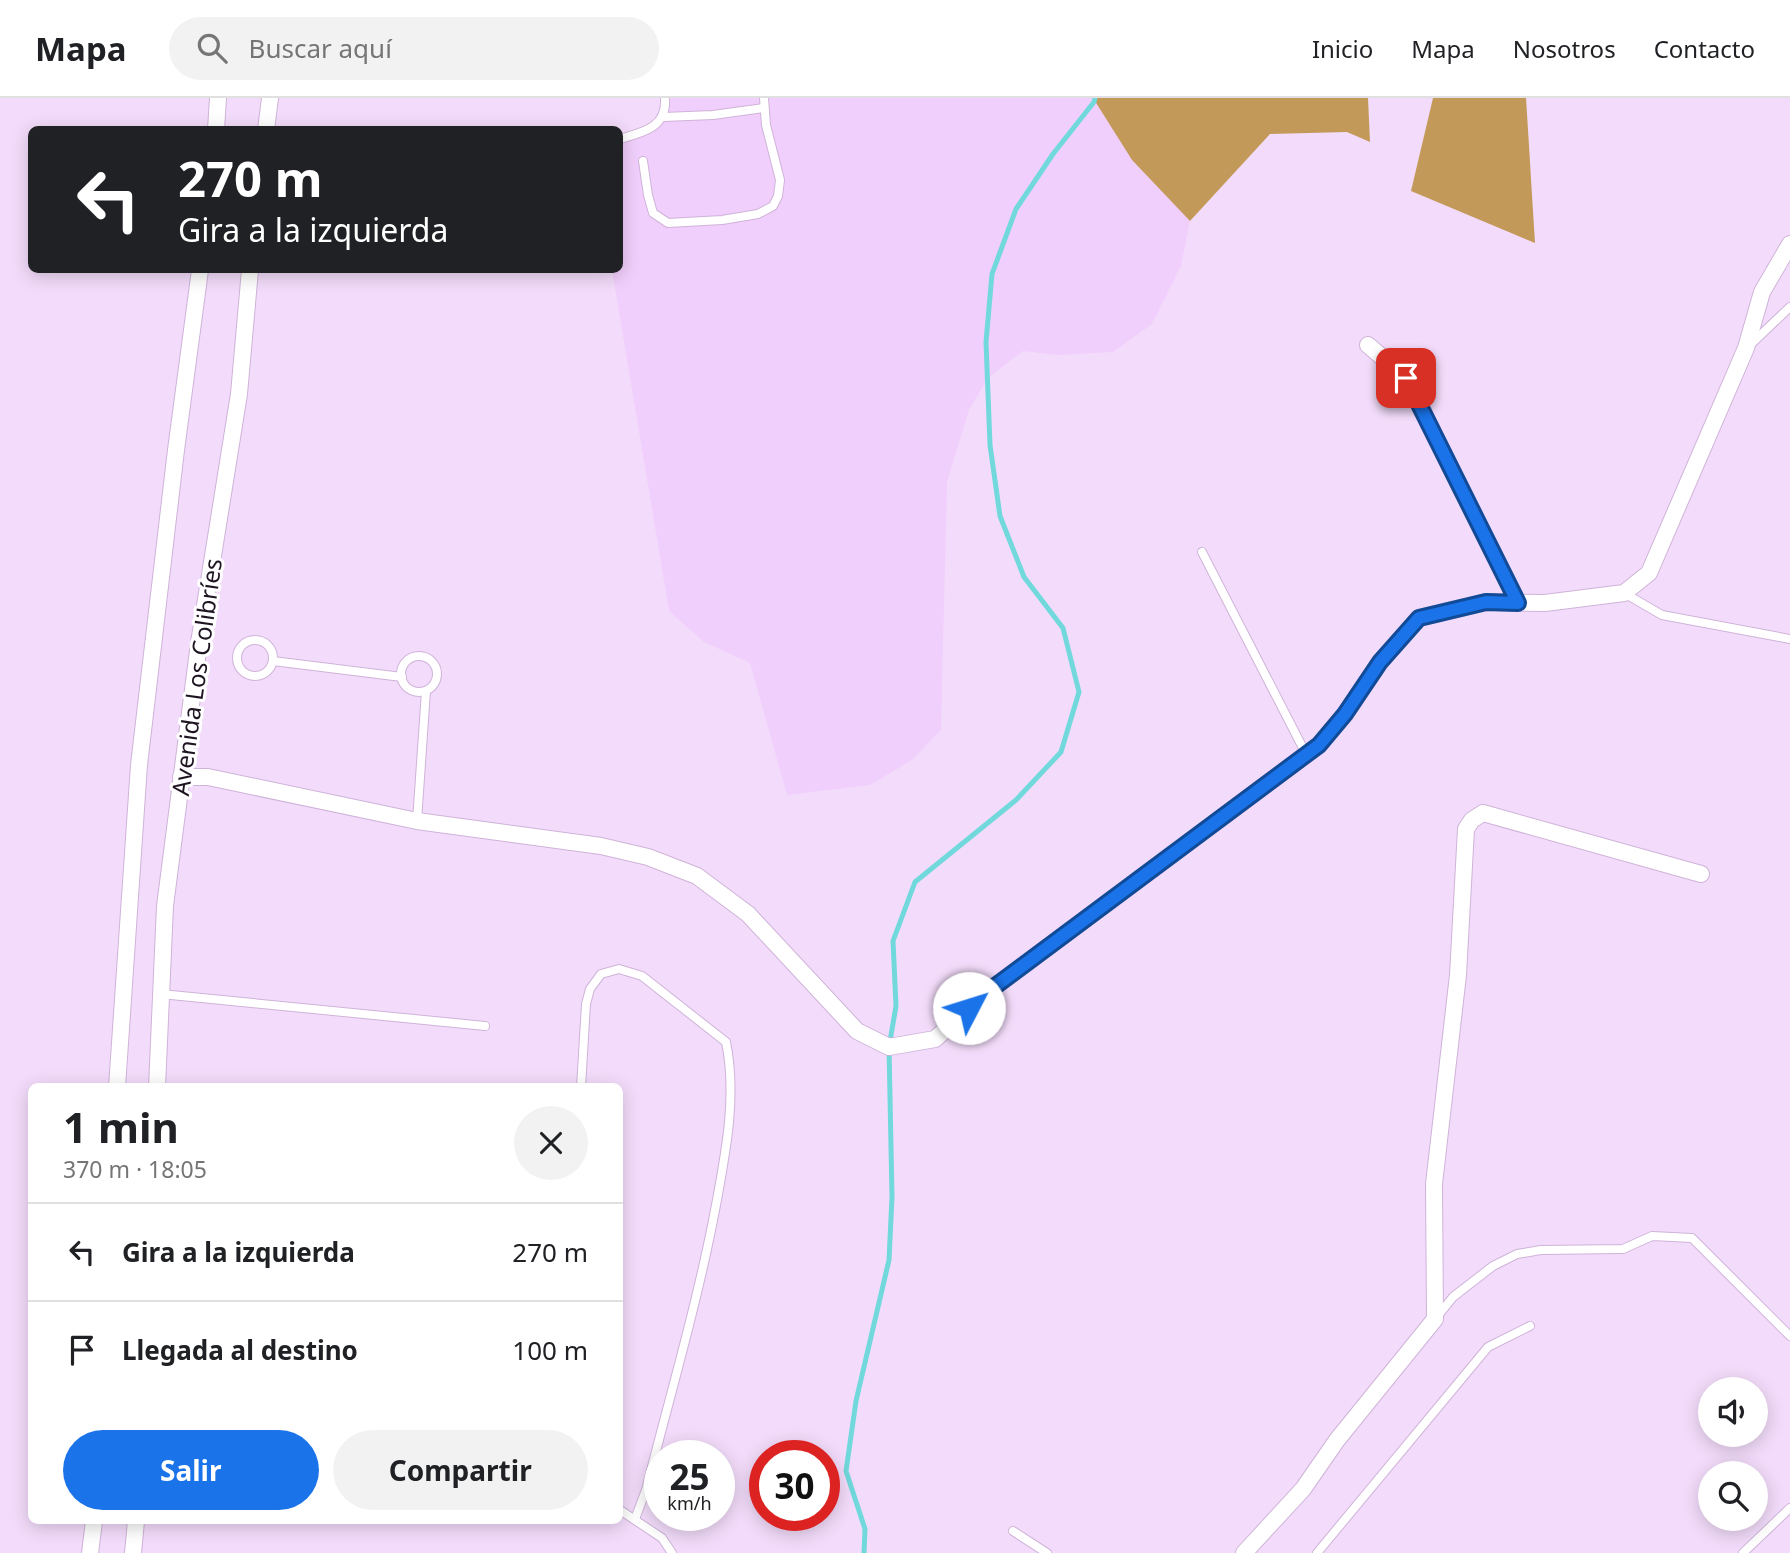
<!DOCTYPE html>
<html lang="es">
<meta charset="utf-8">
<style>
:root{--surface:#fff;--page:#f2f2f2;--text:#202124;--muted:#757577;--line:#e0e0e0;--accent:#1a73e8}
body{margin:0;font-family:"Noto Sans",sans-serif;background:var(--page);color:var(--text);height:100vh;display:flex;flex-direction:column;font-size:26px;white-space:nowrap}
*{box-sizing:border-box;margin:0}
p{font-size:23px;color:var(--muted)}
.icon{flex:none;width:38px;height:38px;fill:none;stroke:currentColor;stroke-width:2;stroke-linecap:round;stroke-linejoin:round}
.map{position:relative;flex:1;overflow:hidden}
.sheet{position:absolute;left:28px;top:985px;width:595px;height:441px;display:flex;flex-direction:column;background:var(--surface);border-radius:10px;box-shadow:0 4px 18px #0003}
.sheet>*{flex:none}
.top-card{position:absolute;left:28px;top:28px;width:595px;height:147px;border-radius:10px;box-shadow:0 4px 18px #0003;background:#202124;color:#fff;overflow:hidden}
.controls{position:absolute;left:1698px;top:1279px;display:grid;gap:14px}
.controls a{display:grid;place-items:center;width:70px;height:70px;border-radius:50%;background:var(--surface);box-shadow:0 4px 18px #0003;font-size:35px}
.speed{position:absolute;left:644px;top:1342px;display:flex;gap:14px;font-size:35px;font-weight:700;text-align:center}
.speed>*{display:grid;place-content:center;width:91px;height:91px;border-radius:50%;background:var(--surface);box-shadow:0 4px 18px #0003;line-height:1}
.speed small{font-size:18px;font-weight:400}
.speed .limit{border:10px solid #d22;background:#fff;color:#111}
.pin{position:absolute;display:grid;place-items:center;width:60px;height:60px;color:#fff;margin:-30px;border-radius:14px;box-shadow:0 4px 10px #0006}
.me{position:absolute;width:77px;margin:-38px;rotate:50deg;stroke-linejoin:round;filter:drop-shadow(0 0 5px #0008)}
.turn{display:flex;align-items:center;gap:24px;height:147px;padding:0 35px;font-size:32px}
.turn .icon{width:91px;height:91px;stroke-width:2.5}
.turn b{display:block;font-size:49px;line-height:60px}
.round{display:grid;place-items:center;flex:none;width:74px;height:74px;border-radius:37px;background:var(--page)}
.headline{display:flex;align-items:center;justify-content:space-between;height:119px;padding:0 35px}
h1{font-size:42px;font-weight:700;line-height:52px}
.cta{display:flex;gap:14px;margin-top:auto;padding:14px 35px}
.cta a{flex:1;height:80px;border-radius:42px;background:var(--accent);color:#fff;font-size:28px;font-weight:700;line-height:80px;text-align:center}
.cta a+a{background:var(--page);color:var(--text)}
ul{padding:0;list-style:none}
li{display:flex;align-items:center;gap:21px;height:98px;padding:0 35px;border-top:2px solid var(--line)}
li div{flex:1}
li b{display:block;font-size:26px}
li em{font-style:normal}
header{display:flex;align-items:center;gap:42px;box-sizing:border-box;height:98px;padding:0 35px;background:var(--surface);border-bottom:2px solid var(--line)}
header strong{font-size:33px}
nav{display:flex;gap:38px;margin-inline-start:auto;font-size:24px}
.search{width:490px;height:63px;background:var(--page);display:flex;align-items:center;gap:18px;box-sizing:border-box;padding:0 24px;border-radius:38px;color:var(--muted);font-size:26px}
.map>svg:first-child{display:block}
.built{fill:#f1cffc}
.forest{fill:#c29958}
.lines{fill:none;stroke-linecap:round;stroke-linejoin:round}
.stream{stroke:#71d8db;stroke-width:5}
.service-casing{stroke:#cfb3d8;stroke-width:10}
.minor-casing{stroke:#cfb3d8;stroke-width:18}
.service{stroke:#fff;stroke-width:8}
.minor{stroke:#fff;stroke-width:16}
.route-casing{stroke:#114b97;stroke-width:18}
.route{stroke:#1a73e8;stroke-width:12}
.labels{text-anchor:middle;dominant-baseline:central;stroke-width:6;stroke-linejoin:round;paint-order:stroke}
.street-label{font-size:24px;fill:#1f1522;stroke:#fff}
</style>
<header>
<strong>Mapa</strong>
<div class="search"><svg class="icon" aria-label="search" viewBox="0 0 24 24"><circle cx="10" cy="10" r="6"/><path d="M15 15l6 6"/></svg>Buscar aquí</div>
<nav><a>Inicio</a><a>Mapa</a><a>Nosotros</a><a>Contacto</a></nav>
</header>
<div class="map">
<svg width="1790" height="1455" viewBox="0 0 1790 1455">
<rect width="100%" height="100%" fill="#f3dcfb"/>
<path class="built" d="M 665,0 L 1093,0 L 1132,62 L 1190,123 L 1181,168 L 1152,226 L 1113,254 L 1057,257 L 1023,253 L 988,280 L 969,312 L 947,384 L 941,632 L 912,662 L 870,687 L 787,697 L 750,565 L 704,544 L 669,513 L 612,172 L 620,172 L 620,41 L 658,25 Z"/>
<g class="forest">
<path d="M 1093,0 L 1368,0 L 1370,44 L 1347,34 L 1270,36 L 1190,123 L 1132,62 Z"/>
<path d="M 1433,0 L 1526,0 L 1535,145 L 1411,93 Z"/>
</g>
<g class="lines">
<path class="stream" d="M 864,1455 L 865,1431 L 846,1373 L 856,1303 L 889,1162 L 892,1099 L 889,949 L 896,908 L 893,843 L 915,784 L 1016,702 L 1061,654 L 1079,594 L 1063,530 L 1024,479 L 1000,418 L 990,347 L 986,244 L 992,176 L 1016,111 L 1053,56 L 1094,4 L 1095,0"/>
<g class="service-casing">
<g id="service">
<path d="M 664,19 L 713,17 L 764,10"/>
<path d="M 620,41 C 643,34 667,30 665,0"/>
<path d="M 643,63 L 648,97 L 653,115 L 668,125 L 722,122 L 758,116 L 773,108 L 778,98 L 780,82 L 766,27 L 764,0"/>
<path d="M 1751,246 L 1790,209"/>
<path d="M 1202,454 L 1306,656"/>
<path d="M 1624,495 L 1662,517 L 1790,541"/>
<circle cx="255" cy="560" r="18"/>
<circle cx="419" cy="576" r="18"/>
<path d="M 273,563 L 402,579"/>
<path d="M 417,723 L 426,593"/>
<path d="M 161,896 L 485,928"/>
<path d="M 581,989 L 586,906 L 590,891 L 601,876 L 619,871 L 642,878 L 726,944 C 737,998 726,1053 716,1107 C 698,1203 670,1297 646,1392 L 635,1421"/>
<path d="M 1436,1220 L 1453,1199 L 1493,1168 L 1517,1156 L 1541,1152 L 1623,1151 L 1652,1138 L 1692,1140 L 1790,1238"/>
<path d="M 620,1412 L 662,1440 L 672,1455"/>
<path d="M 1013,1433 L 1047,1455"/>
<path d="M 1317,1455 L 1488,1249 L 1530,1228"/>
<path d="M 1743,1455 L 1790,1410"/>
</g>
</g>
<g class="minor-casing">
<g id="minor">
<path d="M 216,32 L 218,0"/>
<path d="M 266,32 L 270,0"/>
<path d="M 1368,247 L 1406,280 L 1518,505"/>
<path d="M 181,679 L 208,679 L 417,723 L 601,748 L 648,759 L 697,778 L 748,816 L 857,933 L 889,949 L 935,941 L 986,895 L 1319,647 L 1345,616 L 1380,564 L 1419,520 L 1486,504 L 1545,505 L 1624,495 L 1649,475 L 1746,250 L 1762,194 L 1790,146"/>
<path d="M 117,989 L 139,667 L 176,352 L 200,172"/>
<path d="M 157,989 L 165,808 L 199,545 L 239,296 L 250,172"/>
<path d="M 90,1455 L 94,1423"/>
<path d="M 133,1455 L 136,1423"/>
<path d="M 1244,1455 L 1303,1391 L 1337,1342 L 1435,1221 L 1434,1086 L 1458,877 L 1466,731 L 1472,722 L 1483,715 L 1701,776"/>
</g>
</g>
<use href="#service" class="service"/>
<use href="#minor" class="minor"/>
</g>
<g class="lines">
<g class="route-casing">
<path id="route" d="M 969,910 L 986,895 L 1319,647 L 1345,616 L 1380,564 L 1419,520 L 1486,504 L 1518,505 L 1406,280"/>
</g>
<use href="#route" class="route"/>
</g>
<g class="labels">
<g class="street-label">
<text transform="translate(196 579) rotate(-82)">Avenida Los Colibríes</text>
</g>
</g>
</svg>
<div class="controls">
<a><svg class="icon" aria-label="sound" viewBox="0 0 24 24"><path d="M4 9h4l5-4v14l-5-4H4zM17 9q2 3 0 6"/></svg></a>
<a><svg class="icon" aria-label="search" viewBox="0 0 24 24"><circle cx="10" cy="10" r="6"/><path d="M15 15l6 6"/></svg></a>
</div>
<div class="speed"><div>25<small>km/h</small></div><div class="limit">30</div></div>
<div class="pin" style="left:1406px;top:280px;background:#d93025"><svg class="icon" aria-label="arrive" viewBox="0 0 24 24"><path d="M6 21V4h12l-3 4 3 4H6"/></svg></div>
<svg class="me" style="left:969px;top:910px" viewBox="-20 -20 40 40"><circle r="19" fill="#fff"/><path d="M0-13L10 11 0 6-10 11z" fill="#1a73e8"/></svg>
<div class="top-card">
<div class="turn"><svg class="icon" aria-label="left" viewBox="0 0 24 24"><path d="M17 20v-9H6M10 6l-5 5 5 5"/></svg><div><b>270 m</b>Gira a la izquierda</div></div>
</div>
<section class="sheet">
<div class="headline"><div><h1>1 min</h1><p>370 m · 18:05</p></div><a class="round"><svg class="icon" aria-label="close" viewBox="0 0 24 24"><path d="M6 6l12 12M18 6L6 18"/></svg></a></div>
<ul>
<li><svg class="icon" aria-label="left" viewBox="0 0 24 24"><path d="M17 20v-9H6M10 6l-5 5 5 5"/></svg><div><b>Gira a la izquierda</b></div><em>270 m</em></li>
<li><svg class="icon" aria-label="arrive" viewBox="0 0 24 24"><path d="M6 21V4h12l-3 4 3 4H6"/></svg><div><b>Llegada al destino</b></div><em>100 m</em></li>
</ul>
<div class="cta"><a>Salir</a><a>Compartir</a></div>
</section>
</div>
